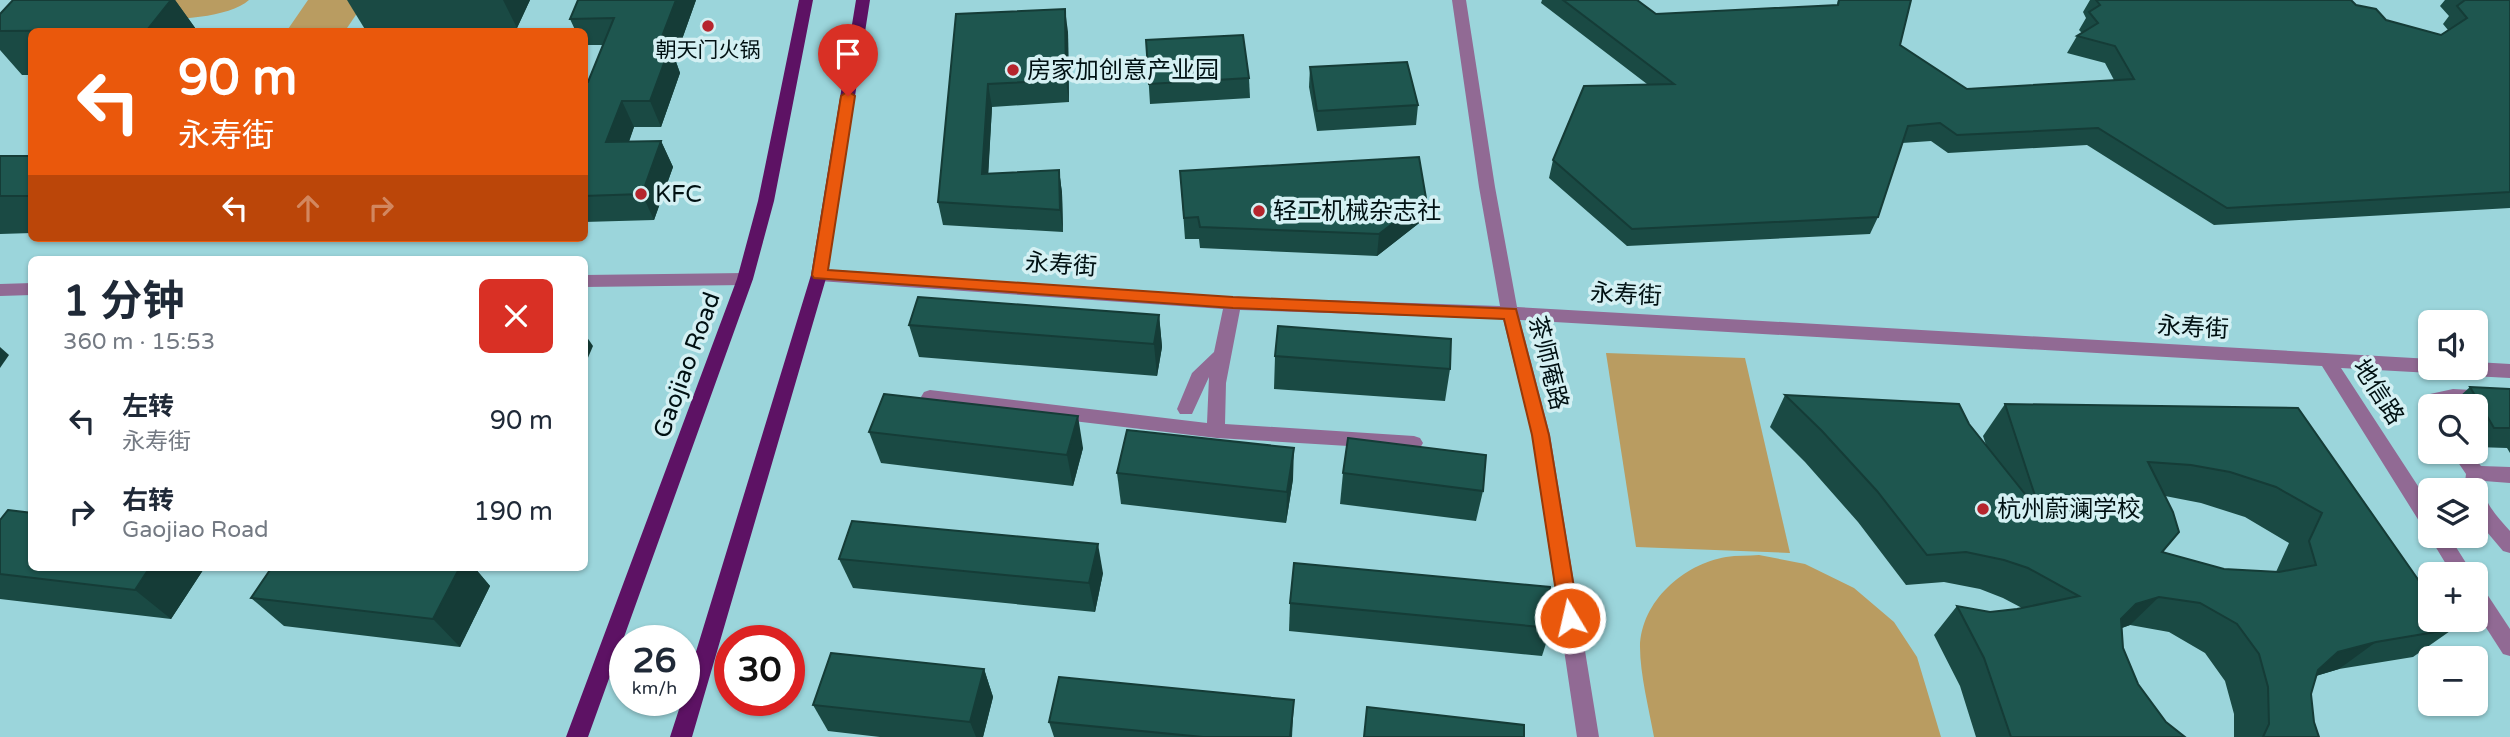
<!DOCTYPE html>
<html lang="zh">
<meta charset="utf-8">
<style>
:root{--surface:#fff;--page:#f2f2f3;--text:#1f2937;--muted:#747a83}
body{margin:0;font-family:"Varela Round","Noto Sans SC",sans-serif;background:var(--page);color:var(--text);height:100vh;display:flex;flex-direction:column;font-size:26px;white-space:nowrap}
*{box-sizing:border-box;margin:0}
p{font-size:23px;color:var(--muted)}
.icon{flex:none;width:38px;height:38px;fill:none;stroke:currentColor;stroke-width:2;stroke-linecap:round;stroke-linejoin:round}
.map{position:relative;flex:1;overflow:hidden}
.details{position:absolute;left:28px;top:256px;width:560px;height:315px;display:flex;flex-direction:column;background:var(--surface);border-radius:10px;box-shadow:0 2px 5px #0004}
.details>*{flex:none}
.hud{position:absolute;left:28px;top:28px;width:560px;height:214px;border-radius:10px;box-shadow:0 2px 5px #0004;background:#ea580c;color:#fff;overflow:hidden}
.controls{position:absolute;left:2418px;top:310px;display:grid;gap:14px}
.controls a{display:grid;place-items:center;width:70px;height:70px;border-radius:10px;background:var(--surface);box-shadow:0 2px 5px #0004;font-size:35px}
.speed{position:absolute;left:609px;top:625px;display:flex;gap:14px;font-size:35px;font-weight:700;text-align:center}
.speed>*{display:grid;place-content:center;width:91px;height:91px;border-radius:50%;background:var(--surface);box-shadow:0 2px 5px #0004;line-height:1}
.speed small{font-size:18px;font-weight:400}
.speed .limit{border:10px solid #d22;background:#fff;color:#111}
.pin{position:absolute;display:grid;place-items:center;width:60px;height:60px;color:#fff;margin:-72px -30px;border-radius:50% 50% 50% 0;rotate:-45deg;box-shadow:0 0 7px #0007}
.pin .icon{rotate:45deg}
.me{position:absolute;width:77px;margin:-38px;rotate:351deg;stroke-linejoin:round;filter:drop-shadow(0 0 5px #0008)}
.turn{display:flex;align-items:center;gap:24px;height:147px;padding:0 35px;font-size:32px}
.turn .icon{width:91px;height:91px;stroke-width:2.5}
.turn b{display:block;font-size:49px;line-height:60px}
.lanes{display:flex;align-items:center;height:66px;padding:0 35px;background:#0003;justify-content:center;gap:35px;direction:ltr}
.lanes .off{opacity:.35}
.round{display:grid;place-items:center;flex:none;width:74px;height:74px;border-radius:10px;background:var(--page)}
.overview{display:flex;align-items:center;justify-content:space-between;height:119px;padding:0 35px}
h1{font-size:42px;font-weight:700;line-height:52px}
ul{padding:0;list-style:none}
li{display:flex;align-items:center;gap:21px;height:91px;padding:0 35px}
li div{flex:1}
li b{display:block;font-size:26px}
li em{font-style:normal}
.map>svg:first-child{display:block}
.green{fill:#b99c61}
.lines{fill:none;stroke-linecap:round;stroke-linejoin:round}
.minor{fill:#916a94;fill-rule:evenodd}
.major{fill:#5d1264;fill-rule:evenodd}
.wall{fill:#1a4a44;fill-rule:evenodd}
.shaded-wall{fill:#153c37}
.building{fill:#1e564f;stroke:#153c37;stroke-width:2;fill-rule:evenodd}
.route{fill:#ea580c;stroke:#983908;stroke-width:2}
.poi-dot{fill:#b6252d;stroke:#d4f0f3;stroke-width:2.5}
.labels{text-anchor:middle;dominant-baseline:central;stroke-width:7;stroke-linejoin:round;paint-order:stroke}
.far-poi-label{font-size:21px;fill:#001012;stroke:#d4f0f3}
.poi-label{font-size:24px;fill:#001012;stroke:#d4f0f3;text-anchor:start}
.street-label{font-size:24px;fill:#001012;stroke:#d4f0f3}
</style>
<div class="map">
<svg width="2510" height="737" viewBox="0 0 2510 737">
<rect width="100%" height="100%" fill="#9bd5db"/>
<g class="green">
<path d="M 56,0 L 249,0 C 218,27 115,19 72,20 Z"/>
<path d="M 308,0 L 366,0 L 345,31 L 286,32 Z"/>
<path d="M 1606,353 L 1745,358 L 1790,553 L 1636,547 Z"/>
<path d="M 1759,555 L 1805,564 L 1854,588 L 1894,622 L 1917,657 L 1941,737 L 1654,737 C 1649,709 1640,674 1640,647 C 1641,601 1684,564 1726,557 C 1737,555 1748,556 1759,555 Z"/>
</g>
<g class="lines">
<g class="minor">
<path d="M 1452,0 L 1466,0 L 1495,187 L 1517,307 L 2431,359 L 2431,368 L 2439,368 L 2431,373 L 2341,368 L 2431,506 L 2431,531 L 2424,529 L 2322,366 L 1520,320 L 1550,435 L 1599,737 L 1577,737 L 1532,435 L 1503,319 L 1240,310 L 1226,383 L 1225,424 L 1414,436 L 1420,438 L 1423,443 L 1420,448 L 1414,450 L 1217,438 L 930,404 L 924,402 L 921,397 L 924,392 L 930,390 L 1207,423 L 1209,377 L 1192,414 L 1180,414 L 1177,409 L 1192,373 L 1214,352 L 1223,309 L 819,281 L 811,275 L 819,269 L 1233,297 L 1500,306 L 1479,187 Z"/>
<path d="M 745,273 L 753,279 L 745,285 L 584,287 L 584,275 Z"/>
<path d="M 32,283 L 32,295 L 0,296 L 0,284 Z"/>
<path d="M 2476,362 L 2510,364 L 2510,378 L 2453,375 L 2447,373 L 2444,368 L 2476,368 Z"/>
<path d="M 2453,389 L 2510,392 L 2510,406 L 2453,403 L 2431,406 L 2431,412 L 2429,411 L 2426,406 L 2430,394 Z"/>
<path d="M 2451,452 L 2470,452 L 2481,466 L 2510,467 L 2510,483 L 2484,481 C 2481,501 2497,516 2510,531 L 2510,553 L 2503,551 L 2476,519 L 2476,490 L 2464,490 L 2466,474 Z"/>
<path d="M 2431,533 L 2431,536 L 2449,536 L 2473,574 L 2452,574 L 2429,536 Z"/>
<path d="M 2476,585 L 2483,588 L 2510,629 L 2510,656 L 2503,654 L 2476,612 Z"/>
</g>
<g class="major">
<path d="M 799,0 L 813,0 L 774,201 L 753,279 L 588,737 L 566,737 L 737,279 L 758,201 Z"/>
<path d="M 856,0 L 870,0 L 827,275 L 692,737 L 670,737 L 682,700 L 684,700 L 684,691 L 811,275 Z"/>
</g>
</g>
<g class="wall">
<path d="M 13,0 L 175,0 L 198,32 L 32,32 L 32,75 L 22,75 L 0,50 L 0,14 Z"/>
<path d="M 347,0 L 530,0 L 517,28 L 366,31 Z"/>
<path d="M 696,0 L 675,59 L 680,73 L 661,127 L 634,127 L 629,142 L 661,141 L 673,167 L 654,220 L 584,222 L 584,82 L 588,82 L 603,45 L 584,45 L 584,32 L 576,32 L 570,19 Z"/>
<path d="M 1542,0 L 1637,0 L 1656,14 L 1837,5 L 1838,0 L 1911,0 L 1900,45 L 1967,89 L 2114,80 L 2105,63 L 2067,53 L 2077,36 L 2082,33 L 2079,30 L 2086,18 L 2083,12 L 2090,0 L 2351,0 L 2356,5 L 2386,20 L 2441,35 L 2448,30 L 2443,24 L 2449,16 L 2440,6 L 2445,0 L 2510,0 L 2510,208 L 2214,225 L 2087,145 L 1948,153 L 1931,141 L 1902,143 L 1878,217 L 1870,234 L 1627,246 L 1549,178 L 1553,160 L 1647,84 L 1541,3 Z"/>
<path d="M 956,14 L 1068,32 L 1069,102 L 992,107 L 988,174 L 1059,170 L 1062,193 L 1063,232 L 943,225 L 938,202 Z"/>
<path d="M 1146,40 L 1249,78 L 1250,98 L 1150,104 Z"/>
<path d="M 1310,67 L 1418,105 L 1416,125 L 1317,131 L 1309,87 Z"/>
<path d="M 0,156 L 32,156 L 32,233 L 0,234 Z"/>
<path d="M 1180,171 L 1426,198 L 1423,220 L 1377,256 L 1200,248 L 1199,239 L 1185,239 Z"/>
<path d="M 1159,315 L 1162,347 L 1157,376 L 919,357 L 909,325 Z"/>
<path d="M 1275,356 L 1450,369 L 1445,401 L 1274,389 Z"/>
<path d="M 2470,387 L 2510,389 L 2510,453 L 2507,448 L 2476,447 L 2476,406 L 2449,406 Z"/>
<path d="M 1785,395 L 1969,424 L 1986,445 L 1983,436 L 2005,404 L 2298,408 L 2453,629 L 2413,657 L 2339,669 L 2316,676 L 2311,694 L 2314,722 L 2319,737 L 2234,737 L 2234,714 L 2225,681 L 2205,653 L 2169,632 L 2130,625 L 2122,628 L 2123,648 L 2138,684 L 2166,722 L 2185,737 L 1976,737 L 1960,686 L 1934,635 L 1957,606 L 1990,612 L 2022,608 L 2003,598 L 1980,589 L 1944,582 L 1906,585 L 1858,522 L 1805,462 L 1770,427 ZM 2165,496 L 2201,503 L 2245,517 L 2289,543 L 2276,572 L 2224,569 L 2162,552 Z"/>
<path d="M 869,432 L 1083,448 L 1073,486 L 881,463 Z"/>
<path d="M 1117,473 L 1293,479 L 1286,523 L 1121,504 Z"/>
<path d="M 1343,473 L 1483,491 L 1476,521 L 1340,504 Z"/>
<path d="M 0,520 L 32,567 L 205,567 L 171,619 L 0,599 Z"/>
<path d="M 839,559 L 1103,573 L 1095,612 L 853,588 Z"/>
<path d="M 272,567 L 474,567 L 490,586 L 460,647 L 284,626 L 251,598 Z"/>
<path d="M 1290,603 L 1551,628 L 1542,656 L 1289,631 Z"/>
<path d="M 984,669 L 993,697 L 983,737 L 880,737 L 828,731 L 813,705 Z"/>
<path d="M 1294,700 L 1292,737 L 1054,737 L 1049,722 Z"/>
</g>
<g class="shaded-wall">
<path d="M 171,0 L 175,0 L 198,32 L 149,32 L 147,30 Z"/>
<path d="M 503,0 L 530,0 L 517,28 Z"/>
<path d="M 676,0 L 696,0 L 675,59 L 680,73 L 661,127 L 650,101 L 658,47 Z"/>
<path d="M 1065,9 L 1068,32 L 1069,102 L 1066,80 Z"/>
<path d="M 988,84 L 992,107 L 987,197 L 982,174 Z"/>
<path d="M 622,101 L 634,127 L 619,168 L 606,142 Z"/>
<path d="M 661,141 L 673,167 L 654,220 L 642,194 Z"/>
<path d="M 1059,170 L 1062,193 L 1063,232 L 1060,210 Z"/>
<path d="M 1426,198 L 1423,220 L 1377,256 L 1379,234 Z"/>
<path d="M 1159,315 L 1162,347 L 1157,376 L 1154,344 Z"/>
<path d="M 584,333 L 593,346 L 584,367 Z"/>
<path d="M 0,347 L 9,355 L 0,368 Z"/>
<path d="M 1078,416 L 1083,448 L 1073,486 L 1067,455 Z"/>
<path d="M 1294,448 L 1293,479 L 1286,523 L 1287,492 Z"/>
<path d="M 1098,544 L 1103,573 L 1095,612 L 1089,583 Z"/>
<path d="M 150,567 L 205,567 L 171,619 L 135,590 Z"/>
<path d="M 460,567 L 474,567 L 490,586 L 460,647 L 433,619 Z"/>
<path d="M 2159,597 L 2130,625 L 2107,633 L 2136,604 Z"/>
<path d="M 2376,642 L 2339,669 L 2302,680 L 2338,652 Z"/>
<path d="M 984,669 L 993,697 L 983,737 L 976,737 L 970,722 Z"/>
</g>
<g class="building">
<path d="M 13,0 L 171,0 L 147,30 L 0,31 L 0,14 Z"/>
<path d="M 578,0 L 676,0 L 658,47 L 670,47 L 650,101 L 622,101 L 606,142 L 661,141 L 642,194 L 584,196 L 584,82 L 588,82 L 614,18 L 570,19 Z"/>
<path d="M 1563,0 L 1637,0 L 1656,14 L 1838,5 L 1839,0 L 1911,0 L 1900,45 L 1967,89 L 2134,79 L 2115,46 L 2077,36 L 2098,23 L 2089,12 L 2100,5 L 2096,0 L 2351,0 L 2356,5 L 2376,9 L 2386,20 L 2441,35 L 2467,18 L 2457,6 L 2465,0 L 2510,0 L 2510,192 L 2227,208 L 2098,128 L 1957,135 L 1940,123 L 1908,126 L 1878,217 L 1632,229 L 1553,160 L 1584,86 L 1674,84 Z"/>
<path d="M 1065,9 L 1066,80 L 988,84 L 982,174 L 1059,170 L 1060,210 L 938,202 L 956,14 Z"/>
<path d="M 1243,35 L 1249,78 L 1149,84 L 1146,40 Z"/>
<path d="M 1407,62 L 1418,105 L 1317,111 L 1310,67 Z"/>
<rect x="0" y="156" width="32" height="40"/>
<path d="M 1419,157 L 1426,198 L 1379,234 L 1200,227 L 1198,217 L 1184,218 L 1180,171 Z"/>
<path d="M 918,297 L 1159,315 L 1154,344 L 909,325 Z"/>
<path d="M 1278,326 L 1451,339 L 1450,369 L 1275,356 Z"/>
<path d="M 2470,387 L 2510,389 L 2510,428 L 2494,428 Z"/>
<path d="M 884,394 L 1078,416 L 1067,455 L 869,432 Z"/>
<path d="M 1785,395 L 1959,404 L 1969,424 L 2041,514 L 2005,404 L 2298,408 L 2431,598 L 2431,620 L 2446,620 L 2453,629 L 2376,642 L 2338,652 L 2318,670 L 2311,694 L 2314,722 L 2319,737 L 2263,737 L 2269,724 L 2268,687 L 2259,654 L 2237,624 L 2200,603 L 2159,597 L 2136,604 L 2121,619 L 2123,648 L 2138,684 L 2166,722 L 2185,737 L 2011,737 L 1984,658 L 1957,606 L 1990,612 L 2017,609 L 2079,596 L 2028,568 L 2004,560 L 1966,552 L 1927,555 L 1877,491 L 1822,431 ZM 2148,462 L 2191,465 L 2230,472 L 2276,487 L 2322,513 L 2309,541 L 2316,565 L 2279,572 L 2224,569 L 2162,552 L 2179,532 L 2173,512 Z"/>
<path d="M 1127,430 L 1294,448 L 1287,492 L 1117,473 Z"/>
<path d="M 1348,438 L 1486,455 L 1483,491 L 1343,473 Z"/>
<path d="M 8,510 L 32,513 L 32,567 L 150,567 L 135,590 L 0,574 L 0,520 Z"/>
<path d="M 852,521 L 1098,544 L 1089,583 L 839,559 Z"/>
<path d="M 1294,563 L 1550,587 L 1551,628 L 1290,603 Z"/>
<path d="M 272,567 L 460,567 L 433,619 L 251,598 Z"/>
<path d="M 831,653 L 984,669 L 970,722 L 813,705 Z"/>
<path d="M 1059,677 L 1294,700 L 1290,737 L 1203,737 L 1049,722 Z"/>
<path d="M 1367,707 L 1524,725 L 1524,737 L 1364,737 Z"/>
</g>
<path class="route" d="M 848,91 L 855,96 L 828,270 L 1233,297 L 1516,309 L 1549,435 L 1579,618 L 1576,623 L 1570,626 L 1563,623 L 1560,618 L 1532,435 L 1504,319 L 1233,308 L 814,278 L 812,275 L 841,96 Z"/>
<g class="poi-dot">
<circle cx="708" cy="26" r="7"/>
<circle cx="1013" cy="70" r="7"/>
<circle cx="641" cy="194" r="7"/>
<circle cx="1259" cy="211" r="7"/>
<circle cx="1983" cy="509" r="7"/>
</g>
<g class="labels">
<g class="far-poi-label">
<text x="708" y="50">朝天门火锅</text>
</g>
<g class="poi-label">
<text x="1027" y="70">房家加创意产业园</text>
<text x="655" y="194">KFC</text>
<text x="1273" y="211">轻工机械杂志社</text>
<text x="1997" y="509">杭州蔚澜学校</text>
</g>
<g class="street-label">
<text transform="translate(1061 265) rotate(4)">永寿街</text>
<text transform="translate(1626 295) rotate(3)">永寿街</text>
<text transform="translate(2193 328) rotate(3)">永寿街</text>
<text transform="translate(1548 363) rotate(76)">茶师庵路</text>
<text transform="translate(687 365) rotate(-70)">Gaojiao Road</text>
<text transform="translate(2378 392) rotate(57)">地信路</text>
</g>
</g>
</svg>
<div class="controls">
<a><svg class="icon" aria-label="sound" viewBox="0 0 24 24"><path d="M4 9h4l5-4v14l-5-4H4zM17 9q2 3 0 6"/></svg></a>
<a><svg class="icon" aria-label="search" viewBox="0 0 24 24"><circle cx="10" cy="10" r="6"/><path d="M15 15l6 6"/></svg></a>
<a><svg class="icon" aria-label="layers" viewBox="0 0 24 24"><path d="M12 4l9 5-9 5-9-5zM3 14l9 5 9-5"/></svg></a>
<a>+</a>
<a>−</a>
</div>
<div class="speed"><div>26<small>km/h</small></div><div class="limit">30</div></div>
<div class="pin" style="left:848px;top:96px;background:#d93025"><svg class="icon" aria-label="arrive" viewBox="0 0 24 24"><path d="M6 21V4h12l-3 4 3 4H6"/></svg></div>
<svg class="me" style="left:1570px;top:618px" viewBox="-20 -20 40 40"><circle r="17" fill="#ea580c" stroke="#fff" stroke-width="3"/><path d="M0-11L8 9 0 5-8 9z" fill="#fff"/></svg>
<div class="hud">
<div class="turn"><svg class="icon" aria-label="left" viewBox="0 0 24 24"><path d="M17 20v-9H6M10 6l-5 5 5 5"/></svg><div><b>90 m</b>永寿街</div></div>
<div class="lanes"><svg class="icon" aria-label="left" viewBox="0 0 24 24"><path d="M17 20v-9H6M10 6l-5 5 5 5"/></svg><svg class="icon off" aria-label="ahead" viewBox="0 0 24 24"><path d="M12 20V5M6 11l6-6 6 6"/></svg><svg class="icon off" aria-label="right" viewBox="0 0 24 24"><path d="M7 20v-9h11M14 6l5 5-5 5"/></svg></div>
</div>
<section class="details">
<div class="overview"><div><h1>1 分钟</h1><p>360 m · 15:53</p></div><a class="round" style="background:#d93025;color:#fff"><svg class="icon" aria-label="close" viewBox="0 0 24 24"><path d="M6 6l12 12M18 6L6 18"/></svg></a></div>
<ul>
<li><svg class="icon" aria-label="left" viewBox="0 0 24 24"><path d="M17 20v-9H6M10 6l-5 5 5 5"/></svg><div><b>左转</b><p>永寿街</p></div><em>90 m</em></li>
<li><svg class="icon" aria-label="right" viewBox="0 0 24 24"><path d="M7 20v-9h11M14 6l5 5-5 5"/></svg><div><b>右转</b><p>Gaojiao Road</p></div><em>190 m</em></li>
</ul>
</section>
</div>
